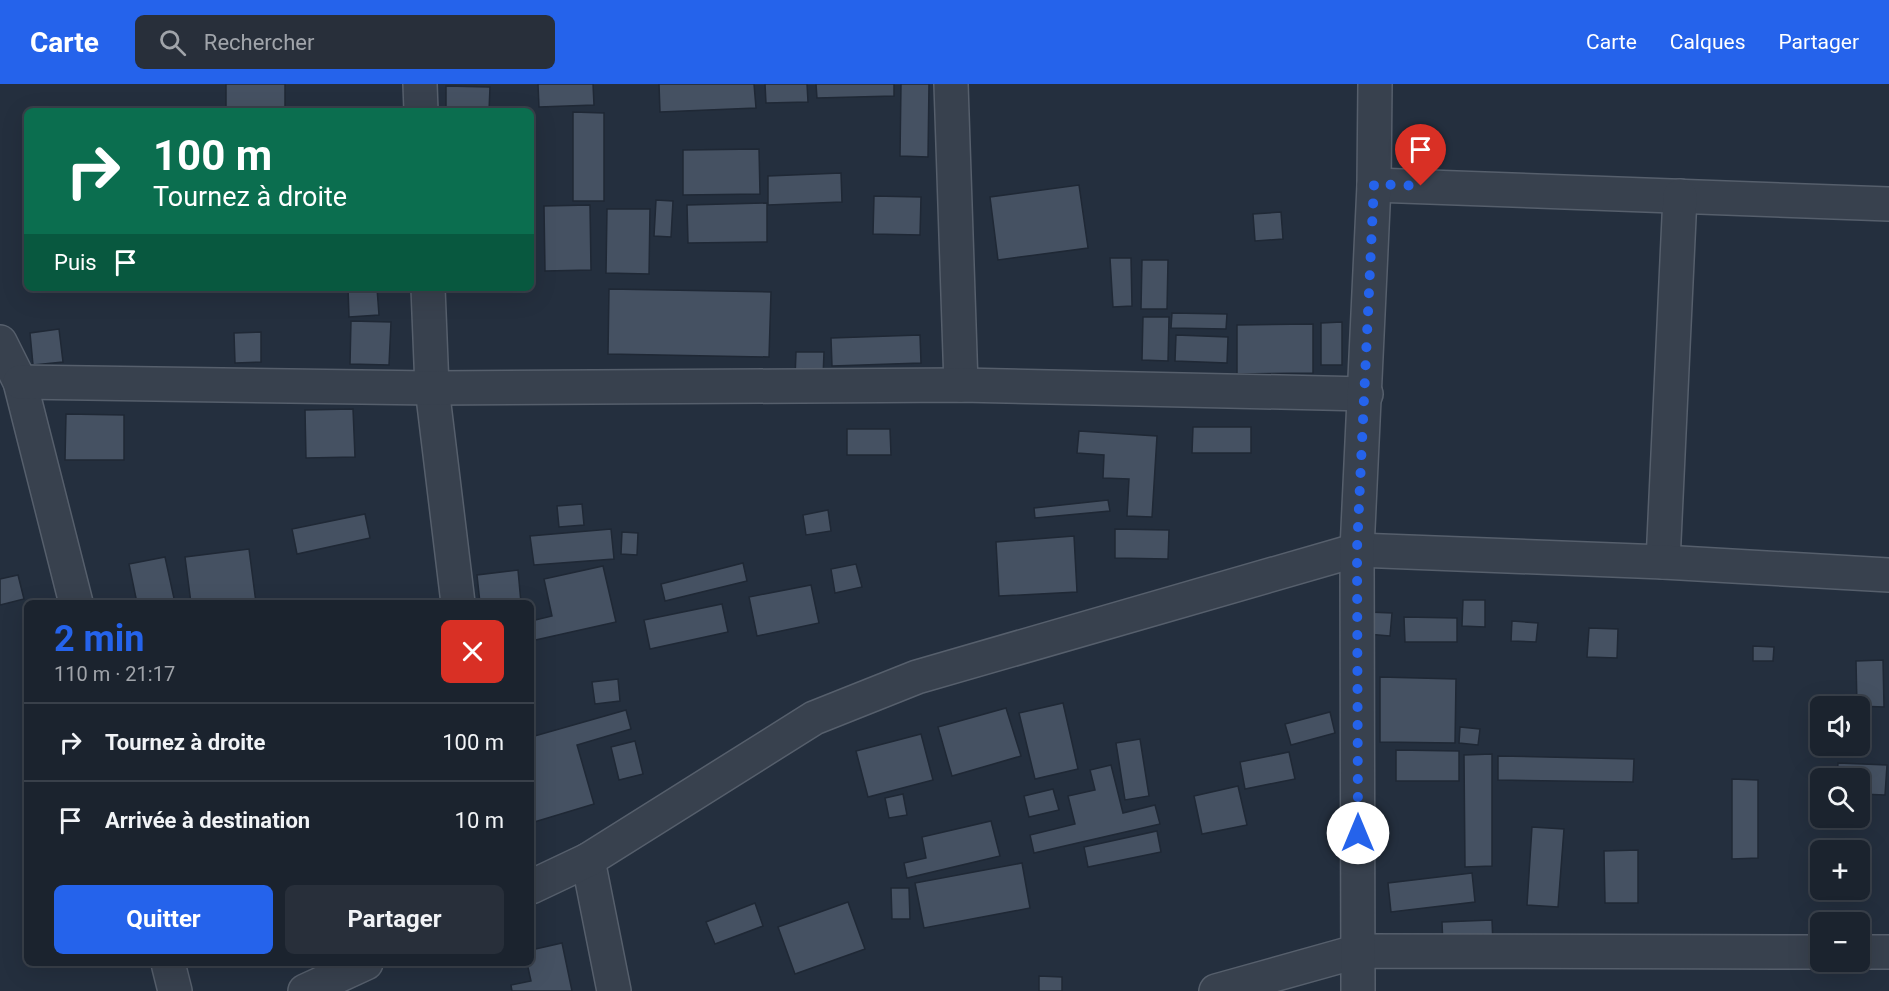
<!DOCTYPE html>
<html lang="fr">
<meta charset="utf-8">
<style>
:root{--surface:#1b232e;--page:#282f3a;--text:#f1f3f6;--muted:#a0a4aa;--line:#39404a;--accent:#2563eb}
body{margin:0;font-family:Roboto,sans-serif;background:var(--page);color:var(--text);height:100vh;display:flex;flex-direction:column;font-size:22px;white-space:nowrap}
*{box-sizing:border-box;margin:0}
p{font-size:20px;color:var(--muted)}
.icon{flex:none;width:33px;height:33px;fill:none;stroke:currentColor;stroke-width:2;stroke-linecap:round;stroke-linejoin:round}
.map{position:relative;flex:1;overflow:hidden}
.panel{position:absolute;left:24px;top:516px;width:510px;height:366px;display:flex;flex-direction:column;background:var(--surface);border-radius:9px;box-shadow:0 6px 24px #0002,0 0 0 2px var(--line)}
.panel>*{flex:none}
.banner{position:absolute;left:24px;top:24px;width:510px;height:183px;border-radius:9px;box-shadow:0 6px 24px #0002,0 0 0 2px var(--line);background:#0b6e4f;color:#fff;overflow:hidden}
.tools{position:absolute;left:1810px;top:612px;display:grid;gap:12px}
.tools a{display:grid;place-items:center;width:60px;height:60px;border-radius:9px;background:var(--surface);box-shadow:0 6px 24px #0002,0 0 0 2px var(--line);font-size:30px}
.pin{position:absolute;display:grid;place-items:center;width:51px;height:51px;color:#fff;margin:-62px -26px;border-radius:50% 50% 50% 0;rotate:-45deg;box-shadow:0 0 6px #0007}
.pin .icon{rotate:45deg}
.me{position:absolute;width:66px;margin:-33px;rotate:0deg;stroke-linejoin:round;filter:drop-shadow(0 0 4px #0008)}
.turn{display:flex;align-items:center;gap:21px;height:126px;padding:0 30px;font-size:27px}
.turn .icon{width:78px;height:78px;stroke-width:2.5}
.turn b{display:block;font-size:42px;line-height:51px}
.then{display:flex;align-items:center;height:57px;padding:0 30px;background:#0003;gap:12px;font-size:22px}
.round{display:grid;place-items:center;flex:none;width:63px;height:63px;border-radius:9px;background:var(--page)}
.overview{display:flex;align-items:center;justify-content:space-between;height:102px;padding:0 30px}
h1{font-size:36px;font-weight:700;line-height:45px;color:var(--accent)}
.primary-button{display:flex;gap:12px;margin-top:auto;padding:12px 30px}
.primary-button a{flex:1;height:69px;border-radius:9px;background:var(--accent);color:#fff;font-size:24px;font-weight:700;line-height:69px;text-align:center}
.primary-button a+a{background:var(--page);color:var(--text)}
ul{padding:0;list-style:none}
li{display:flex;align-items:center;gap:18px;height:78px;padding:0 30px;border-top:2px solid var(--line)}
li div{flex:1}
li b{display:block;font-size:22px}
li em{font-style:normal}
header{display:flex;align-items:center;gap:36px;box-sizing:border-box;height:84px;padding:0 30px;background:var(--accent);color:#fff}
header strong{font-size:28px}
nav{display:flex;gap:33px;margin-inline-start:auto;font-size:21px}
.search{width:420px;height:54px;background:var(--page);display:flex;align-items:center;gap:15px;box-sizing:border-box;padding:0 21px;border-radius:9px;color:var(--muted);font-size:22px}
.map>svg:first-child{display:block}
.building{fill:#455162;stroke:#1f2835;stroke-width:1.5}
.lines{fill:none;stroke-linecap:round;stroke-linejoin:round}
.minor-casing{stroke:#565f6c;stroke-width:36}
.minor{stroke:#38414e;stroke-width:33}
.route{stroke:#2563eb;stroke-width:10;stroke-dasharray:0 18}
</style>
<header>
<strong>Carte</strong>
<div class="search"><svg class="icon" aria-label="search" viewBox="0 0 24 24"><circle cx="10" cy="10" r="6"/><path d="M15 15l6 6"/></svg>Rechercher</div>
<nav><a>Carte</a><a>Calques</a><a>Partager</a></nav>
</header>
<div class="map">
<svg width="1889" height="907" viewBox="0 0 1889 907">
<rect width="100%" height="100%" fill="#242f3e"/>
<g class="building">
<rect x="226" y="0" width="59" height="27"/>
<path d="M 538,0 L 593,0 L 594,21 L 539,23 Z"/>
<path d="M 659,0 L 754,0 L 756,24 L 660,28 Z"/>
<path d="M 765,0 L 807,0 L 808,18 L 766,19 Z"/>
<path d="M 816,0 L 894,0 L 894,12 L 817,14 Z"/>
<path d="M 901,0 L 929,0 L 928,73 L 900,72 Z"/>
<path d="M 446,2 L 490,3 L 489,27 L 446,27 Z"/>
<path d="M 573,28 L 604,29 L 604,117 L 573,117 Z"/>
<path d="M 759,65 L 760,110 L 683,111 L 683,66 Z"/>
<path d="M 841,89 L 842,118 L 768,121 L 768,92 Z"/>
<path d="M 1079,101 L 1088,164 L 998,176 L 990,113 Z"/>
<path d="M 874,112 L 921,113 L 920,151 L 873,150 Z"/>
<path d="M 656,116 L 673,117 L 671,153 L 654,152 Z"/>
<path d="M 767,119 L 767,158 L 688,159 L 687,121 Z"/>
<path d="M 590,121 L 591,186 L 545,187 L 544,122 Z"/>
<path d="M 607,125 L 650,125 L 649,190 L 606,189 Z"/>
<path d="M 1281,128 L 1283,155 L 1255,157 L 1253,130 Z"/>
<path d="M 1110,174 L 1131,174 L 1132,222 L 1113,223 Z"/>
<path d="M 1142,176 L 1168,176 L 1167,225 L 1141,225 Z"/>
<path d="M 348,204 L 377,204 L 379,231 L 349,233 Z"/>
<path d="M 609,205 L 771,208 L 769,273 L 608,270 Z"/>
<path d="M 1172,229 L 1227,230 L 1226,245 L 1171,244 Z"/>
<path d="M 1143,233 L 1169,233 L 1168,277 L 1142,276 Z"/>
<path d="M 351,237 L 391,238 L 389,281 L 350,280 Z"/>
<path d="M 1342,238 L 1342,281 L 1321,281 L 1321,239 Z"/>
<path d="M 1313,240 L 1313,289 L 1237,290 L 1237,241 Z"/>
<path d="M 59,245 L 63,278 L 33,281 L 30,249 Z"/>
<path d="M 261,248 L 261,278 L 235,279 L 234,249 Z"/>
<path d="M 920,251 L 921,279 L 832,282 L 831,254 Z"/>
<path d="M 1176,251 L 1228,253 L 1227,279 L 1175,277 Z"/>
<path d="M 796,268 L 824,268 L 823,294 L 795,294 Z"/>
<path d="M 353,325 L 355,373 L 306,374 L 305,326 Z"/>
<path d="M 66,330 L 124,331 L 124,376 L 65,376 Z"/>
<path d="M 1193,343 L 1251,343 L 1251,369 L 1192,369 Z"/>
<path d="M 847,345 L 890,345 L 891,371 L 847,371 Z"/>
<path d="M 1079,347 L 1157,352 L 1152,433 L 1127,432 L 1129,395 L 1103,394 L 1104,371 L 1077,369 Z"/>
<path d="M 1108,416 L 1110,427 L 1035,434 L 1034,424 Z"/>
<path d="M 582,420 L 584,441 L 559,443 L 557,422 Z"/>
<path d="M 828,426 L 831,447 L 806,451 L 803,431 Z"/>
<path d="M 365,430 L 370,454 L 297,470 L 292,445 Z"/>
<path d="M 611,445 L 614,475 L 534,481 L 530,452 Z"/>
<path d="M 1115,445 L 1169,446 L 1168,475 L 1115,474 Z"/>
<path d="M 622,448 L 638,449 L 637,471 L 621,470 Z"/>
<path d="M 1074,452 L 1077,508 L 999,512 L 996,458 Z"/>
<path d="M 249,465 L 256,519 L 191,519 L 185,473 Z"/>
<path d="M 165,473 L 175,519 L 137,519 L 129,480 Z"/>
<path d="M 743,479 L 747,497 L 665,517 L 661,500 Z"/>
<path d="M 856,480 L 862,503 L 835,509 L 831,485 Z"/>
<path d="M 603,482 L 616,538 L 531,557 L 531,537 L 552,532 L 544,495 Z"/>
<path d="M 518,486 L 521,519 L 480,519 L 477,491 Z"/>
<path d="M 18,491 L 24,515 L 0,521 L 0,495 Z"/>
<path d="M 811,501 L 819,539 L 757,552 L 749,513 Z"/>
<path d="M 1463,516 L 1485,516 L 1485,543 L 1462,542 Z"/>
<path d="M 722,520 L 728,548 L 650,565 L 644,536 Z"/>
<path d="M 1368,528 L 1392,529 L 1390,552 L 1367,550 Z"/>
<path d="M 1404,533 L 1457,534 L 1457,558 L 1405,558 Z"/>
<path d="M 1512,537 L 1538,539 L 1536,558 L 1511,557 Z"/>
<path d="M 1589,544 L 1618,545 L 1617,574 L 1587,573 Z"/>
<path d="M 1753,562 L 1774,563 L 1773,577 L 1753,577 Z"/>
<path d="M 1883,576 L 1884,623 L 1857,622 L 1856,577 Z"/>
<path d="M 1380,593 L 1456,595 L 1455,659 L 1380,658 Z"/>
<path d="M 618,595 L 620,617 L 595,620 L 592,598 Z"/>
<path d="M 1063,619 L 1078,685 L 1035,695 L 1019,629 Z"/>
<path d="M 1006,624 L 1021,672 L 952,692 L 938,643 Z"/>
<path d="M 626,626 L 631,645 L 577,661 L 594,720 L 531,739 L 531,653 Z"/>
<path d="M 1330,628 L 1335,649 L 1291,661 L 1285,640 Z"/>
<path d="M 1460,643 L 1480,645 L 1478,661 L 1459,659 Z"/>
<path d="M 921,650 L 933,696 L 868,713 L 856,667 Z"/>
<path d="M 1140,655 L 1149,712 L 1125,716 L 1116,659 Z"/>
<path d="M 635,657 L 643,690 L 619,696 L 611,663 Z"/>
<path d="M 1396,666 L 1459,667 L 1459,697 L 1396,697 Z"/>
<path d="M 1289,668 L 1295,695 L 1245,705 L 1240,678 Z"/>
<path d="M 1492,670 L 1492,782 L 1465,783 L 1464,671 Z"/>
<path d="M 1498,672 L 1634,675 L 1633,698 L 1498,696 Z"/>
<path d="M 1838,679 L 1887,681 L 1885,711 L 1860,710 L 1860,694 L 1837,694 Z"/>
<path d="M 1111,681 L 1123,729 L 1155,721 L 1160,740 L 1034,769 L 1030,751 L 1075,740 L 1068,712 L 1095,706 L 1090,686 Z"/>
<path d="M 1732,695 L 1758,696 L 1758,774 L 1732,775 Z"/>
<path d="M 1238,702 L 1247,741 L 1202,750 L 1194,712 Z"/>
<path d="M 1053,705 L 1059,726 L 1029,733 L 1024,712 Z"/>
<path d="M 903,710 L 907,731 L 889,734 L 885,714 Z"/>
<path d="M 991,737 L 1000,772 L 907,794 L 904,779 L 926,774 L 922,753 Z"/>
<path d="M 1532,743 L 1564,745 L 1558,823 L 1527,821 Z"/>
<path d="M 1157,747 L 1161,768 L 1088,783 L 1084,763 Z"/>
<path d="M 1638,766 L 1638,819 L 1605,819 L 1604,767 Z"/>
<path d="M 1022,779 L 1030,824 L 924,844 L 915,799 Z"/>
<path d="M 1472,789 L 1475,818 L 1391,828 L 1388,799 Z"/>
<path d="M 891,804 L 909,804 L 910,835 L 892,835 Z"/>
<path d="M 848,818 L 865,865 L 795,890 L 778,843 Z"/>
<path d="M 755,819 L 763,842 L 715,860 L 706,838 Z"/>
<path d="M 1492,836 L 1493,861 L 1443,863 L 1442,838 Z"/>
<path d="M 562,859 L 572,907 L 512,907 L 511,901 L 531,897 L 527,879 L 531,879 L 531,866 Z"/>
<path d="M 1039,892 L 1062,893 L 1062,907 L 1039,907 Z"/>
</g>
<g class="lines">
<g class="minor-casing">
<g id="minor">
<path d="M 420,0 L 421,27"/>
<path d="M 951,0 L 961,301"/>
<path d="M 1374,101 L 1889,120"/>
<path d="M 428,204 L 432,304 L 458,519"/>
<path d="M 0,258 L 20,298 L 76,519"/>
<path d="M 20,298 L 432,304 L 961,301 L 1366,310"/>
<path d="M 1663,478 L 1680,112"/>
<path d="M 588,776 L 614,907"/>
<path d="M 531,803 L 588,776 L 814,634 L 917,593 L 1357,466 L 1663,478 L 1889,491"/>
<path d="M 1860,868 L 1889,868"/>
<path d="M 168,879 L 175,907"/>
<path d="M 305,907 L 366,879"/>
<path d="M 1216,907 L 1359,867 L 1821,868"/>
<path d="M 1358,907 L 1357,466 L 1374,101 L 1375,0"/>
</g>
</g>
<use href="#minor" class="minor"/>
</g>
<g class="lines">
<path class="route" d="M 1358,749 L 1357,465 L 1374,100 L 1421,102"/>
</g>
</svg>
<div class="tools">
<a><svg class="icon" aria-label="sound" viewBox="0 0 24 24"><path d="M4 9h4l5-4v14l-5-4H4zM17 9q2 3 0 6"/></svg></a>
<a><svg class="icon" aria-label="search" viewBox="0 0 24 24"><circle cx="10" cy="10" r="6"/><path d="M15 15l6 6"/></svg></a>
<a>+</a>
<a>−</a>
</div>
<div class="pin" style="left:1421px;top:102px;background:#d93025"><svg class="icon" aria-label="arrive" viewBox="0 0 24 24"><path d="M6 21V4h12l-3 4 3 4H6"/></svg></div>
<svg class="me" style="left:1358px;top:749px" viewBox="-20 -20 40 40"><circle r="19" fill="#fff"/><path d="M0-13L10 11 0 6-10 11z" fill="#2563eb"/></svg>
<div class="banner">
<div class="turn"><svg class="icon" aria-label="right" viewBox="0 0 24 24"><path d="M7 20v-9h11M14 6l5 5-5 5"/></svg><div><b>100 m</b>Tournez à droite</div></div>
<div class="then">Puis<svg class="icon" aria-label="arrive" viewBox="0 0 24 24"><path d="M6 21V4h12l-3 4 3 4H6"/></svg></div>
</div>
<section class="panel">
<div class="overview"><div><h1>2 min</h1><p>110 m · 21:17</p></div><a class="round" style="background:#d93025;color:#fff"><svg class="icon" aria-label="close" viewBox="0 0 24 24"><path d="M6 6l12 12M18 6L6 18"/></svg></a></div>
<ul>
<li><svg class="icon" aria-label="right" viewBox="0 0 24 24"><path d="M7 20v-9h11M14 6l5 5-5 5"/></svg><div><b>Tournez à droite</b></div><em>100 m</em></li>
<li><svg class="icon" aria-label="arrive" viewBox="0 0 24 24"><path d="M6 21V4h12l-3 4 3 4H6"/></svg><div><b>Arrivée à destination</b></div><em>10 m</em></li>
</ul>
<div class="primary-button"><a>Quitter</a><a>Partager</a></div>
</section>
</div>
